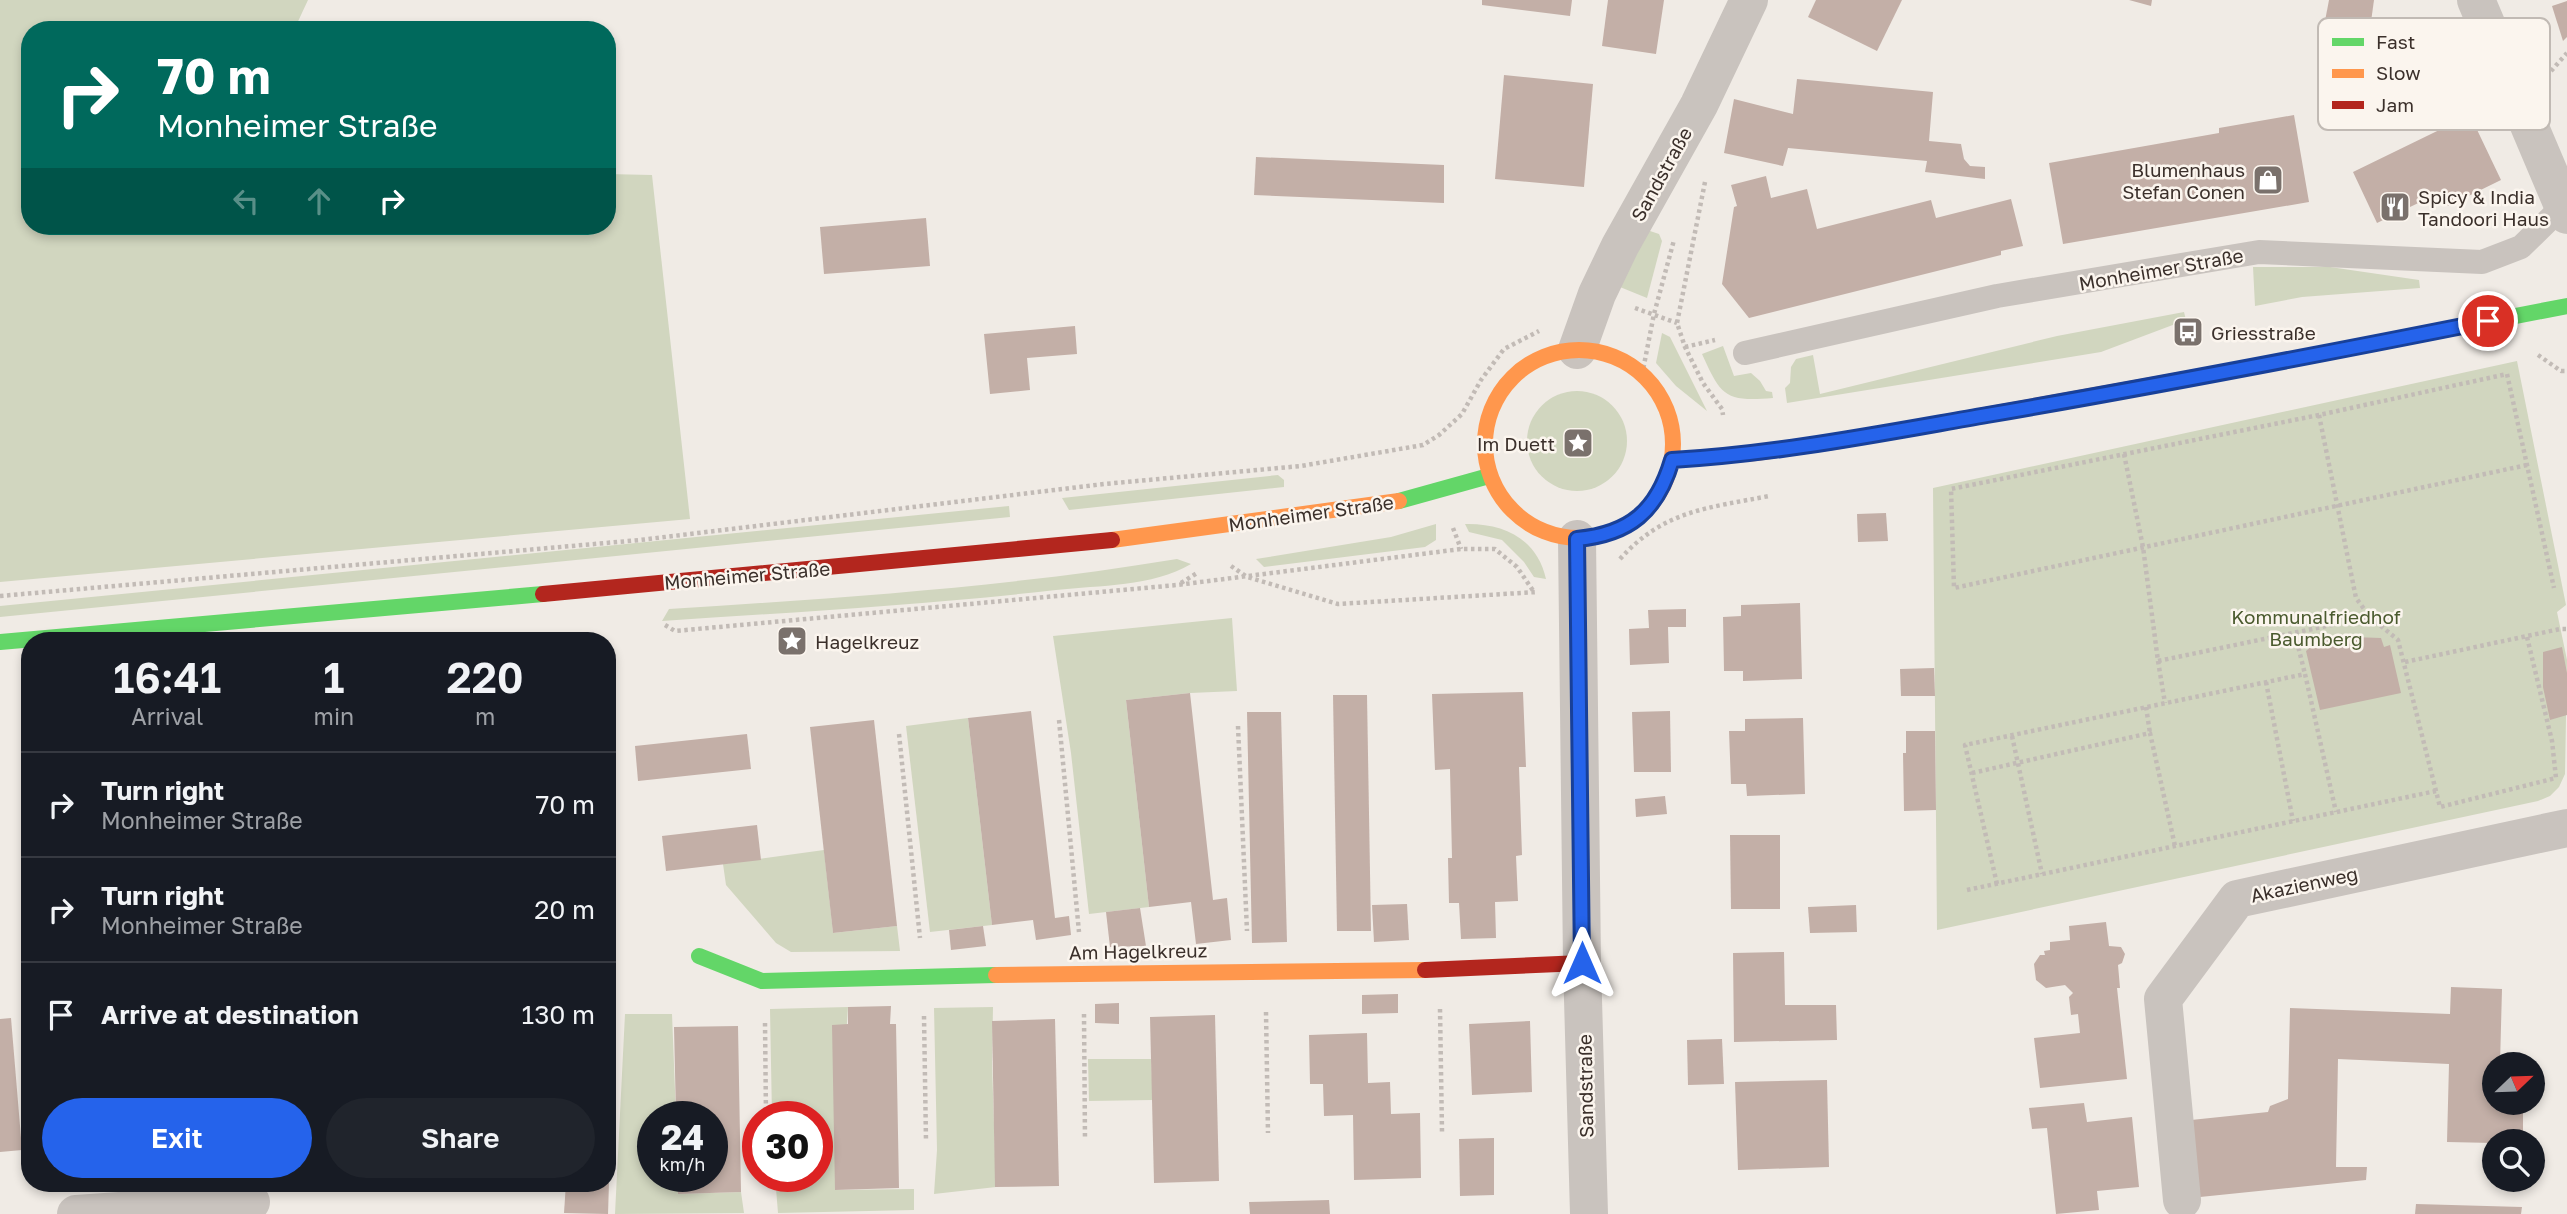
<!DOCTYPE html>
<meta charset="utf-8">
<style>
:root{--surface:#171b24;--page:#20242c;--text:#f1f3f6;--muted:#9ea1a6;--line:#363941;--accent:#2563eb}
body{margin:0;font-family:"Golos Text",sans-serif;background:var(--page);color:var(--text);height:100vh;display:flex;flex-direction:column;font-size:26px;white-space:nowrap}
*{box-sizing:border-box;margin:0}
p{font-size:23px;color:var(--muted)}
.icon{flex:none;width:38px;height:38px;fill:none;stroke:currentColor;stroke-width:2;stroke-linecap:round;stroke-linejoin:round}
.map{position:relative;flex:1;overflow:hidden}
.details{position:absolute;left:21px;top:632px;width:595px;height:560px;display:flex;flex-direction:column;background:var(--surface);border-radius:28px;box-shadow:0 4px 10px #0003}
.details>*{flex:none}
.top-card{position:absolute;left:21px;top:21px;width:595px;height:214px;border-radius:28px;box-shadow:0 4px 10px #0003;background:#00695c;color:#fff;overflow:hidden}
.needle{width:46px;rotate:67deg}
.buttons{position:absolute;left:2482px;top:1052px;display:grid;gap:14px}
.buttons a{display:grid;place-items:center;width:63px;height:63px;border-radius:50%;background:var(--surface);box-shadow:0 4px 10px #0003;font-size:35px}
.speed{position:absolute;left:637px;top:1101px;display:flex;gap:14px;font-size:35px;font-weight:700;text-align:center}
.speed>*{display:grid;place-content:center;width:91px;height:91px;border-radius:50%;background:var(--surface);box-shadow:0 4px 10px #0003;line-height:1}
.speed small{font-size:18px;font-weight:400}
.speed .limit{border:10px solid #d22;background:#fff;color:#111}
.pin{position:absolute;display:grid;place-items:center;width:60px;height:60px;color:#fff;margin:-30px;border:4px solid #fff;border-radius:50%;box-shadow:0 2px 7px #0007}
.me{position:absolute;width:77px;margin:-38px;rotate:0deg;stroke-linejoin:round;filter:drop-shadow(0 0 5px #0008)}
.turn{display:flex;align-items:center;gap:24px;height:147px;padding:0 21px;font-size:32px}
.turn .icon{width:91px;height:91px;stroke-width:2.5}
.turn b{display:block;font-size:49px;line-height:60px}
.lanes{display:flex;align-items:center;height:66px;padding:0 21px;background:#0003;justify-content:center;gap:35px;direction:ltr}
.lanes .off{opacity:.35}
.eta{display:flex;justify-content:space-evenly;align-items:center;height:119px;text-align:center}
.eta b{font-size:42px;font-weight:600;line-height:49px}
.cta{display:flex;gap:14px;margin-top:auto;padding:14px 21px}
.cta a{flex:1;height:80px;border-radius:42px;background:var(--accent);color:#fff;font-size:28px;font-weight:600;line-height:80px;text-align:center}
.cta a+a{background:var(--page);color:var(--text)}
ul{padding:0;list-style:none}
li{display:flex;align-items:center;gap:21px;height:105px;padding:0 21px;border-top:2px solid var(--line)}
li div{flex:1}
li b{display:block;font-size:26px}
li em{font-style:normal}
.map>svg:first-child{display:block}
.green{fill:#d1d6bf}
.building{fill:#c3afa7}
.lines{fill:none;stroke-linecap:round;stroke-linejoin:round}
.path{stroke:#c2bbb6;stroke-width:4.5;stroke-dasharray:3.5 3.5;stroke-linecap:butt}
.lane{stroke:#c9c3be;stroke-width:24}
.street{stroke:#c9c3be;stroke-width:38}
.fast{stroke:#63d668;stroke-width:16}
.slow{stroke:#ff974d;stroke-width:16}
.jam{stroke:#b3261e;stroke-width:16}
.route-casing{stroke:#184099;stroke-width:18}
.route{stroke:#2563eb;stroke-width:12}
.labels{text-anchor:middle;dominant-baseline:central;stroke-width:5;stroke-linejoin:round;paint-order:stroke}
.poi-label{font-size:19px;fill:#3b302b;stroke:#fbf5ee;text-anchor:start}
.street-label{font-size:19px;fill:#3b302b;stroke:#fbf5ee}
.park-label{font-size:19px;fill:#4a5a2e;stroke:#fbf5ee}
.key{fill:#fbf5ee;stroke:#c1bab4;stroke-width:2}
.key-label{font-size:19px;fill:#3b302b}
</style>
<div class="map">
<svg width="2567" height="1214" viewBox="0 0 2567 1214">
<rect width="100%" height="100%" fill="#f0ebe5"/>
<g class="green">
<path d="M 0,0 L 308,0 L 294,30 L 30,30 L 30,226 L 607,226 L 607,174 L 652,175 L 690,519 L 0,582 Z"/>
<path d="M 1644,229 L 1659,234 L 1662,241 L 1647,298 L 1615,285 Z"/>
<path d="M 2253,267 L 2330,267 L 2419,280 L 2420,288 L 2302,297 L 2255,306 Z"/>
<path d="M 2184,312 L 2186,320 L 2101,352 L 1787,403 L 1785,388 L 1790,383 L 1791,367 L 1796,359 L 1813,355 L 1820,394 L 2057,336 Z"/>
<path d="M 1662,333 L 1670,337 L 1707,411 L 1676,386 L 1656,363 Z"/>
<path d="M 1723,346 L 1734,376 L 1751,373 L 1760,381 L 1766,391 L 1772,392 L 1773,398 C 1725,402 1721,396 1702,354 Z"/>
<path d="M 2517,361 L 2566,605 L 2557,612 L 2567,660 L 2565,774 L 2559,787 L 2550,796 L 2538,801 L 1937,930 L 1933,488 Z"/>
<circle cx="1577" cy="441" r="50"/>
<path d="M 1278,475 L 1284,480 L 1284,487 L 1069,510 L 1062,498 Z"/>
<path d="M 1009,506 L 1010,517 L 0,617 L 0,606 Z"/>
<path d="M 1436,524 L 1436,540 L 1425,547 L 1264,567 L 1256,559 L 1391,537 Z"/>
<path d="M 1465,524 C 1504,523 1537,539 1546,579 L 1534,577 L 1524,562 L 1502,540 L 1469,532 Z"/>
<path d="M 1177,559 L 1191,564 C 1152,587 1100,585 1056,590 C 925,605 794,612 662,621 L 669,609 C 839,598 1009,587 1177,559 Z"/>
<path d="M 1232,618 L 1237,691 L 1190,693 L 1126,700 L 1149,907 L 1089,914 L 1071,753 L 1053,636 Z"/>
<path d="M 968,718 L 992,925 L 930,932 L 906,726 Z"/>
<path d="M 824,850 L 833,933 L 897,926 L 900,951 L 791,952 L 776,943 L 726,885 L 723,864 Z"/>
<path d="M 848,1007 L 836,1190 L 914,1189 L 914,1210 L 778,1213 L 775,1176 L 817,1176 L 817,1116 L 772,1116 L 770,1009 Z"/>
<path d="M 993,1007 L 992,1063 L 996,1187 L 934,1194 L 937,1150 L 934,1008 Z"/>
<path d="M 625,1014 L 672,1014 L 676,1116 L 653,1116 L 653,1176 L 678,1176 L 678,1194 L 741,1192 L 744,1213 L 615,1214 Z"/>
<path d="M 1088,1059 L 1151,1059 L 1153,1100 L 1089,1101 Z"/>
</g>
<g class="building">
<path d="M 1482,0 L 1572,0 L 1570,16 L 1482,5 Z"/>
<path d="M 1608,0 L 1664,0 L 1656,54 L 1602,46 Z"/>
<path d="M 1816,0 L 1902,0 L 1877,51 L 1808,17 Z"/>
<path d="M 2129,0 L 2152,0 L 2151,6 Z"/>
<path d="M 2329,0 L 2374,0 L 2370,29 L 2325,21 Z"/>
<path d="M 2567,1 L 2567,37 L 2563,41 L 2552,6 Z"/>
<path d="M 1504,75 L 1593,84 L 1584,187 L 1495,179 Z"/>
<path d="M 1797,79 L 1933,92 L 1929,141 L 1961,144 L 1964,159 L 1970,166 L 1985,167 L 1985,179 L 1925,172 L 1927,161 L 1788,148 L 1783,166 L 1724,153 L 1734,99 L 1793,114 Z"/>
<path d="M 2294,115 L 2309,202 L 2063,244 L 2049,163 L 2219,133 L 2219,128 Z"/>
<path d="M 2470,115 L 2501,180 L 2448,206 L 2441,192 L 2377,223 L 2353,172 Z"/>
<path d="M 1256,157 L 1444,165 L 1444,203 L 1254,195 Z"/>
<path d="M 1766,176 L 1771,198 L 1807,189 L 1817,229 L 1931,200 L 1936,218 L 2011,199 L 2023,246 L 2001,251 L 2001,255 L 1749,318 L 1722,284 L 1734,207 L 1737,206 L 1731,185 Z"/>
<path d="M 926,218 L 930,266 L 824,274 L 820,227 Z"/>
<path d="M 1075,326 L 1077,354 L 1027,358 L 1030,390 L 990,394 L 984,334 Z"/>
<path d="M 1886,513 L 1888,541 L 1858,542 L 1857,514 Z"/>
<path d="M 1800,603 L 1802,679 L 1743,681 L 1743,671 L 1724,671 L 1723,617 L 1741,616 L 1741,605 Z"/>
<path d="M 1686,609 L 1686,627 L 1668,627 L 1669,663 L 1630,665 L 1629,629 L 1649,628 L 1648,610 Z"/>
<path d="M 2324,636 L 2381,638 L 2384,647 L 2390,645 L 2401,693 L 2320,710 L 2306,651 Z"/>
<path d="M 2562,647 L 2567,673 L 2567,715 L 2550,720 L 2543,687 L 2543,652 Z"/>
<path d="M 1934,668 L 1935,696 L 1901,696 L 1900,669 Z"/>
<path d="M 1523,692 L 1526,767 L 1519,767 L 1522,855 L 1516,856 L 1518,901 L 1495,902 L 1496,938 L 1461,939 L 1459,903 L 1449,903 L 1448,858 L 1452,858 L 1450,769 L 1435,770 L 1432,694 Z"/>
<path d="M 1190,693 L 1213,900 L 1227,898 L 1231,940 L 1196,944 L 1191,902 L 1149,907 L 1126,700 Z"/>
<path d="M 1333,695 L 1367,695 L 1371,931 L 1337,931 Z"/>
<path d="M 1031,711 L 1055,918 L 1069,916 L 1071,935 L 1036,940 L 1033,920 L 992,925 L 968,718 Z"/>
<path d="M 1670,711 L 1671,772 L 1634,772 L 1632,712 Z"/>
<path d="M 1247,712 L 1281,712 L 1287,942 L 1252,943 Z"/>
<path d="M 1803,718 L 1805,794 L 1747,796 L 1746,784 L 1731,784 L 1729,731 L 1745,731 L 1745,719 Z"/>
<path d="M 874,720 L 897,926 L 833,933 L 810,727 Z"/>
<path d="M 1906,731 L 1935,731 L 1936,810 L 1904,811 L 1903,753 L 1906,753 Z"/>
<path d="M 747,734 L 751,769 L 638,781 L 635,746 Z"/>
<path d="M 1665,796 L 1667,814 L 1636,817 L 1635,799 Z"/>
<path d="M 757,825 L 761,860 L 666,871 L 662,836 Z"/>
<path d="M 1730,835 L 1780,835 L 1780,909 L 1731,909 Z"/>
<path d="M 1407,904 L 1409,940 L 1374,942 L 1372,905 Z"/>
<path d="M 1856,905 L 1857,932 L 1810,933 L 1808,907 Z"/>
<path d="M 1140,908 L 1146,946 L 1110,947 L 1106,912 Z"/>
<path d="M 2106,922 L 2109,946 L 2121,947 L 2125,954 L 2122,963 L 2118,965 L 2120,988 L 2117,988 L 2127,1079 L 2040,1088 L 2034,1038 L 2080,1033 L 2078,1014 L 2071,1015 L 2069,997 L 2073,993 L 2065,985 L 2046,988 L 2036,980 L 2034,964 L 2040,955 L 2045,955 L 2044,951 L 2050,950 L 2050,942 L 2070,940 L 2069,926 Z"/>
<path d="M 983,926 L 986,946 L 951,950 L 949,930 Z"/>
<path d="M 1784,952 L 1785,1005 L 1836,1005 L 1837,1040 L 1734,1042 L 1733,953 Z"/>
<path d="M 2451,987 L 2502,989 L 2500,1064 L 2494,1064 L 2494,1102 L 2523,1102 L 2523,1141 L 2494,1141 L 2494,1143 L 2447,1142 L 2449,1064 L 2338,1059 L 2336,1167 L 2367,1167 L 2366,1180 L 2200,1197 L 2191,1120 L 2268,1112 L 2270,1106 L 2288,1099 L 2290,1008 L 2450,1014 Z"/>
<path d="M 1398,994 L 1398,1013 L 1362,1014 L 1362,995 Z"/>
<path d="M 1119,1003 L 1119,1024 L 1095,1023 L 1095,1004 Z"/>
<path d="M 891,1006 L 890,1024 L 896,1024 L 899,1188 L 835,1190 L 832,1025 L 848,1024 L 848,1007 Z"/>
<path d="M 1215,1015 L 1219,1181 L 1154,1183 L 1150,1017 Z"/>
<path d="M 11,1018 L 22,1150 L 0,1152 L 0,1019 Z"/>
<path d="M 1055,1019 L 1059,1186 L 995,1187 L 992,1021 Z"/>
<path d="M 1530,1021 L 1532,1092 L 1472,1095 L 1469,1024 Z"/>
<path d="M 738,1026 L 741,1192 L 678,1194 L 678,1176 L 712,1176 L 712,1116 L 676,1116 L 674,1027 Z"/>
<path d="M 1367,1033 L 1368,1083 L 1390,1082 L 1391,1114 L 1420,1113 L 1421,1178 L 1354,1180 L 1353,1115 L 1324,1116 L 1323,1084 L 1310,1084 L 1309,1035 Z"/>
<path d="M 1722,1039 L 1724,1084 L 1688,1085 L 1687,1040 Z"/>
<path d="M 1827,1080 L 1829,1167 L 1738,1170 L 1735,1082 Z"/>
<path d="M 2084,1103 L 2087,1122 L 2132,1117 L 2139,1187 L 2097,1191 L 2099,1210 L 2056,1214 L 2047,1128 L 2032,1129 L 2029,1108 Z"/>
<path d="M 607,1130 L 612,1130 L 609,1180 L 607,1180 Z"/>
<path d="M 1494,1138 L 1494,1195 L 1460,1196 L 1459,1139 Z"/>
<path d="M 566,1183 L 609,1183 L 608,1214 L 564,1213 Z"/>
<path d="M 1329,1200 L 1330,1214 L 1250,1214 L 1249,1202 Z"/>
<path d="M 2416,1204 L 2522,1207 L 2521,1214 L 2415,1214 Z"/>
</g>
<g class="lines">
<g class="path">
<path d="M 2551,71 L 2567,53"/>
<path d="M 1705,182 L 1677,323 L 1685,347 L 1703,383 L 1722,409 L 1723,415"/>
<path d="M 1635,308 L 1677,323"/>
<path d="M 1685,347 L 1715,340"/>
<path d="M 2538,355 L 2561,371 L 2567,371"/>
<path d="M 1642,375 L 1654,314 L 1674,240"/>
<path d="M 2319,415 L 1951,489 L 1954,588 L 2527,465"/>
<path d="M 2124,454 L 2143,547 L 2158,661 L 2370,617"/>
<path d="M 1453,528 L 1461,549"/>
<path d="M 1620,559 C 1664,510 1708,508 1769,496"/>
<path d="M 1231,566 L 1247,577 L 1338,604 L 1537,592"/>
<path d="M 1181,583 L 1197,573"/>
<path d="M 0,596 L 640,540 L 1104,484 L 1301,466 L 1423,445 L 1439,435 L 1462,414 L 1481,380 L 1504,349 L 1539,331"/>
<path d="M 665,625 L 675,631 L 1177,585 L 1461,549 L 1495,549 L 1517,567 L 1534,592"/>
<path d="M 2295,634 L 2305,674"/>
<path d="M 2527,637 L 2552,741 L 2556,778 L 2440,807 L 2398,640 L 2370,617 L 2356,598 L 2319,415 L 2507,374 L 2554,588"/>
<path d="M 2158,661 L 2165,703"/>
<path d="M 2405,662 L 2560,629 L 2567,629"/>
<path d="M 2266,682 L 2293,821"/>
<path d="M 2146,707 L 2150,733"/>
<path d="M 1059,720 L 1079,932"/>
<path d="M 1238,726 L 1247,931"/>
<path d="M 899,734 L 920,938"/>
<path d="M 2012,736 L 2042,874"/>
<path d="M 1972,773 L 2150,733 L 2175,846"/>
<path d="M 1997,884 L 1965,745 L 2305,674 L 2336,812"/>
<path d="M 1967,890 L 2436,791"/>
<path d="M 1440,1009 L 1442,1132"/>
<path d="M 1266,1012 L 1268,1133"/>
<path d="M 1084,1014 L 1085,1140"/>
<path d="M 924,1016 L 926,1141"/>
<path d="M 765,1023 L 766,1116"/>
</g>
<path class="lane" d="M 1745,353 L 1997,296 L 2259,252 L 2482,262 L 2521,247 L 2564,205"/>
<g class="street">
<path d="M 2476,0 L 2567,215"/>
<path d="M 1577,350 L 1597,294 L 1620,246 L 1699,105 L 1749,0"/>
<path d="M 1577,539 L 1582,963 L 1589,1214"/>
<path d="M 2182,1200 L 2163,999 L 2237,899 L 2567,828"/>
<path d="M 76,1214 L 251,1202"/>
</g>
<g class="fast">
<path d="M 2273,363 L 2567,306"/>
<path d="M 1399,501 L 1489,476"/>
<path d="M 0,642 L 543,594"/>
<path d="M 699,956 L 762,981 L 996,975"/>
</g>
<g class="slow">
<circle cx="1579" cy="444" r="94"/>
<path d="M 1672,460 L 1756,453 L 1840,441 L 2273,363"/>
<path d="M 1112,540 L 1399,501"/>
<path d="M 996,975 L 1425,970"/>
</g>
<g class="jam">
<path d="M 543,594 L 1112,540"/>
<path d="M 1425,970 L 1582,963"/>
</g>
</g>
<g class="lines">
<g class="route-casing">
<path id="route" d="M 1582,963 L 1577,539 C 1630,534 1657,511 1672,460 C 1777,454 1883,433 1987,415 C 2155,386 2322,354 2488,321"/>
</g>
<use href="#route" class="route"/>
</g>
<defs>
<g id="shop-square" transform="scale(1.575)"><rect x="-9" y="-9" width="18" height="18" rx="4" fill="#7a716c" stroke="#fbf5ee"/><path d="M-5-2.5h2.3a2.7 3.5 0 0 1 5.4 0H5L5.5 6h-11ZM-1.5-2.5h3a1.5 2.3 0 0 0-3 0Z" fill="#fff"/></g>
<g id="restaurant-square" transform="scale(1.575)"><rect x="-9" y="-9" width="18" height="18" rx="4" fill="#7a716c" stroke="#fbf5ee"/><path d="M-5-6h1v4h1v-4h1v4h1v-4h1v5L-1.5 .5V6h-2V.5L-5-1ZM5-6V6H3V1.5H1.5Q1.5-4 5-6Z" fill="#fff"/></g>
<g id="bus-square" transform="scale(1.575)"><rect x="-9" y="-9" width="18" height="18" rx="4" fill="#7a716c" stroke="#fbf5ee"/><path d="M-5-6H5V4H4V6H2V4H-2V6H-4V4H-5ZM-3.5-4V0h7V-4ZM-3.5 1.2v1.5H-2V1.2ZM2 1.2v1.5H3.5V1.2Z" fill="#fff"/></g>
<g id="sight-square" transform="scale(1.575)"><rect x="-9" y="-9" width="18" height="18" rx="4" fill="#7a716c" stroke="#fbf5ee"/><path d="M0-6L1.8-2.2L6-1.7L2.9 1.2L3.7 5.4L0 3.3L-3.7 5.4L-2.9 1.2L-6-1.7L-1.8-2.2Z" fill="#fff"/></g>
</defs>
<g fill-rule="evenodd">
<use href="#shop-square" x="2268" y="180"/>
<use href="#restaurant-square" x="2395" y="207"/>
<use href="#bus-square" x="2188" y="332"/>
<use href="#sight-square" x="1578" y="443"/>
<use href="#sight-square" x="792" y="641"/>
</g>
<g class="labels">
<g class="poi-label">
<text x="2245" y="169" text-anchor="end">Blumenhaus<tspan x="2245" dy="22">Stefan Conen</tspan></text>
<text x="2418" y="196">Spicy &amp; India<tspan x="2418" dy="22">Tandoori Haus</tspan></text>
<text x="2211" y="332">Griesstraße</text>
<text x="1555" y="443" text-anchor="end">Im Duett</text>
<text x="815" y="641">Hagelkreuz</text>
</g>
<g class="street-label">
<text transform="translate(1661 174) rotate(-61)">Sandstraße</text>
<text transform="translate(2161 269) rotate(-10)">Monheimer Straße</text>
<text transform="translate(1311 513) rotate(-8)">Monheimer Straße</text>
<text transform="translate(747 575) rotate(-5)">Monheimer Straße</text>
<text transform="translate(2304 884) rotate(-12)">Akazienweg</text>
<text transform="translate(1138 951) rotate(-1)">Am Hagelkreuz</text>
<text transform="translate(1585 1086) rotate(-91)">Sandstraße</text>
</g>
<g class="park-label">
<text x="2316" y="616">Kommunalfriedhof<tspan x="2316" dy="22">Baumberg</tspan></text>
</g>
</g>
<rect x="2318" y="18" width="232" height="112" rx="10" class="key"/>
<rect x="2332" y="38" width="32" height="8" fill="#63d668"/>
<rect x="2332" y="69" width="32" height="9" fill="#ff974d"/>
<rect x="2332" y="101" width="32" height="8" fill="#b3261e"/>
<g class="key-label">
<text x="2376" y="49">Fast</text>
<text x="2376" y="80">Slow</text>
<text x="2376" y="112">Jam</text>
</g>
</svg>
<div class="buttons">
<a><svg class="needle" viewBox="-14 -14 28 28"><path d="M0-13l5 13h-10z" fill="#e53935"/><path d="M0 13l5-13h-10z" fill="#9ea1a6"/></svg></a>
<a><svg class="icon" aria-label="search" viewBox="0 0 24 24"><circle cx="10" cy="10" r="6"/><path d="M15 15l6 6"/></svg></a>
</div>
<div class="speed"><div>24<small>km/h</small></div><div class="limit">30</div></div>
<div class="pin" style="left:2488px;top:321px;background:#d93025"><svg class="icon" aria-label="arrive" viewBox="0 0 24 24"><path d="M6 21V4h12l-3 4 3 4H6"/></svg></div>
<svg class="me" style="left:1582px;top:963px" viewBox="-20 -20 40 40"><path d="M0-17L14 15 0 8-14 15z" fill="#2563eb" stroke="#fff" stroke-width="4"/></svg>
<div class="top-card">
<div class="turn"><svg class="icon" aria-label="right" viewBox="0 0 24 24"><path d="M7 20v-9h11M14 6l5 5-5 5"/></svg><div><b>70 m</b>Monheimer Straße</div></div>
<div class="lanes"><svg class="icon off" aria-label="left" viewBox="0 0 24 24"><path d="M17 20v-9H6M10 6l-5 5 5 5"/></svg><svg class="icon off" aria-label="ahead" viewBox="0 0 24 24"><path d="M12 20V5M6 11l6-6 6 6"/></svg><svg class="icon" aria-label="right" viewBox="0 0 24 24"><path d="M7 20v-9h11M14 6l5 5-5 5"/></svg></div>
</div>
<section class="details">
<div class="eta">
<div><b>16:41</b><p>Arrival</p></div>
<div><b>1</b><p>min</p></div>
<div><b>220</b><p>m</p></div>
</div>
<ul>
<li><svg class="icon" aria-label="right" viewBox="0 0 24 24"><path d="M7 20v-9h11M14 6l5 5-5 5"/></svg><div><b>Turn right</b><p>Monheimer Straße</p></div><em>70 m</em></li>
<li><svg class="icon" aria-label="right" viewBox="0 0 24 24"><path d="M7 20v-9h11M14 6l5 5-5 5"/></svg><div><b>Turn right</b><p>Monheimer Straße</p></div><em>20 m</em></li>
<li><svg class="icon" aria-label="arrive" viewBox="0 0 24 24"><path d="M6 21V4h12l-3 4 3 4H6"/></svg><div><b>Arrive at destination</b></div><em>130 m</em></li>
</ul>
<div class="cta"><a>Exit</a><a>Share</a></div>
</section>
</div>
